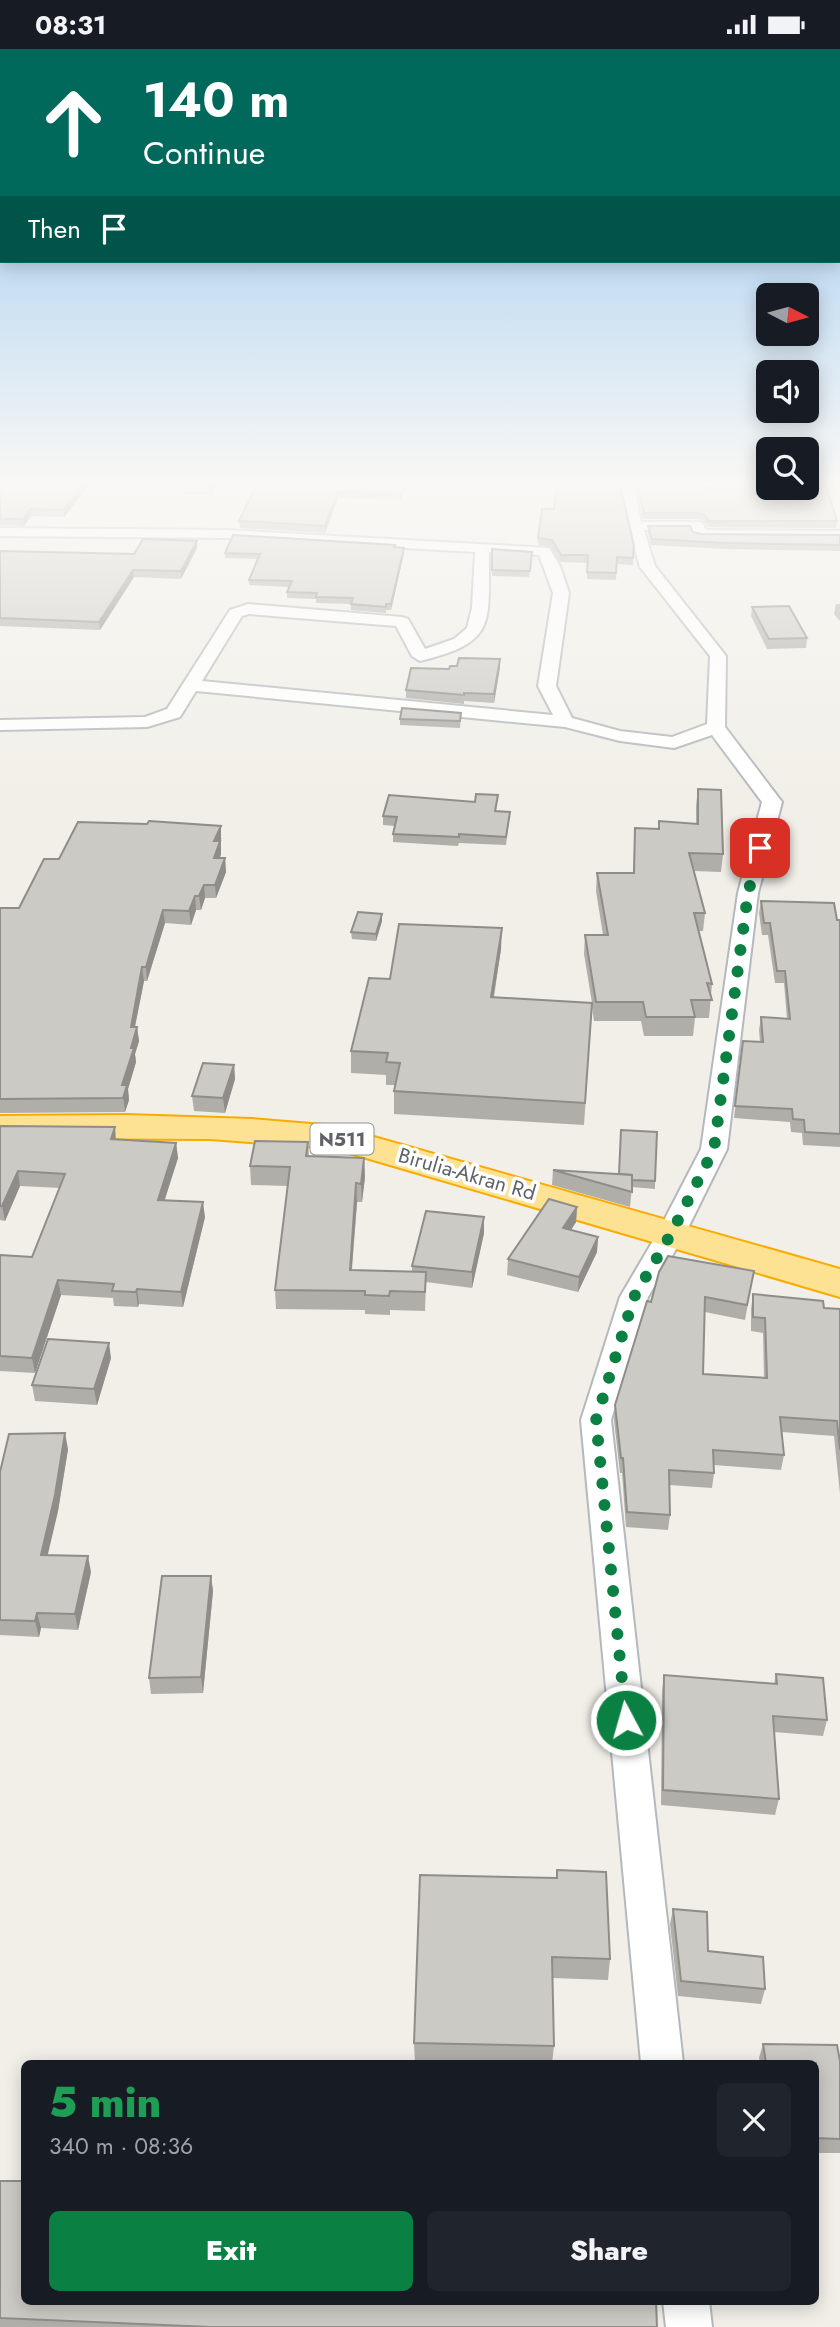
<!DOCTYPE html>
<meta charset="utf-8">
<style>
:root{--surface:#171b24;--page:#20242c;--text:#f1f3f6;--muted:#9ea1a6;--accent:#0b8043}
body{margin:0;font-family:Jost,sans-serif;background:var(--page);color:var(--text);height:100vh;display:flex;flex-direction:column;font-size:26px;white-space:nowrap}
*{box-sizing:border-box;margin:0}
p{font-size:23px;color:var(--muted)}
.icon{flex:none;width:38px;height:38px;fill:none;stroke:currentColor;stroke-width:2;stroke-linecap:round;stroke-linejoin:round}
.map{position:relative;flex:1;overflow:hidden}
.details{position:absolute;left:21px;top:2011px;width:798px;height:245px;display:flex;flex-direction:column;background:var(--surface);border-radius:10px;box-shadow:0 4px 18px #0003}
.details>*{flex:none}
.banner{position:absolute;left:0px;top:0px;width:840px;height:214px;box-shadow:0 4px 18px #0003;background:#00695c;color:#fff;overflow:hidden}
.needle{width:46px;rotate:96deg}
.tools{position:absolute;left:756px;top:234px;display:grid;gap:14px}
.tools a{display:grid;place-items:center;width:63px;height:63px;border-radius:10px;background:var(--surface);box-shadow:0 4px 18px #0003;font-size:35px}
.pin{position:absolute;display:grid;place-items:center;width:60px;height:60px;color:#fff;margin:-30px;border-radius:14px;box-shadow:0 4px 10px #0006}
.me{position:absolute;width:77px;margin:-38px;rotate:354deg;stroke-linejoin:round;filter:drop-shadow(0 0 5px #0008)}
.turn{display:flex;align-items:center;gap:24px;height:147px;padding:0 28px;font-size:32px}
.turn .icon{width:91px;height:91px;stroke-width:2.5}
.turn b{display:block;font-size:49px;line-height:60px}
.then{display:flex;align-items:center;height:66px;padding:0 28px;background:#0003;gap:14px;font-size:26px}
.round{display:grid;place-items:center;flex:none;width:74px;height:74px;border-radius:10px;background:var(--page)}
.headline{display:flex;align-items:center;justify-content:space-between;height:119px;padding:0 28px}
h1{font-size:42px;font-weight:800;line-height:52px;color:#1e9e55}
.primary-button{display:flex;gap:14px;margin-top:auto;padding:14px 28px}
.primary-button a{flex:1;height:80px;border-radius:10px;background:var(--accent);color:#fff;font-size:28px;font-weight:800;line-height:80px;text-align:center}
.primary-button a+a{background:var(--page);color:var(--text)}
.status{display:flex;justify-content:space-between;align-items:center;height:49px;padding:0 35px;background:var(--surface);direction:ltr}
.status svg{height:19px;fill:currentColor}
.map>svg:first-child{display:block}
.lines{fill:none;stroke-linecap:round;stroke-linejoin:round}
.street-casing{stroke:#b5b8bc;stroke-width:4}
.highway-casing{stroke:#f9ab00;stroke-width:4}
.street{fill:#fff;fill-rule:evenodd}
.highway{fill:#fde293;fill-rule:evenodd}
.wall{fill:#afaea9}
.shaded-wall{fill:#8f8d8a}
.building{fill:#cccac5;stroke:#8f8d8a;stroke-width:2}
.route{stroke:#0b8043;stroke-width:12;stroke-dasharray:0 21.6}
.labels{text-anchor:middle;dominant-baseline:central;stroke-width:7;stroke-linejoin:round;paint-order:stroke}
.shield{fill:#fff;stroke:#8f9295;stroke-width:2}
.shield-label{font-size:19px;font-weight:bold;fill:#5f6368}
.street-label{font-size:21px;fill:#5f6368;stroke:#fff}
</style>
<div class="status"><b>08:31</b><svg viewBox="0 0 49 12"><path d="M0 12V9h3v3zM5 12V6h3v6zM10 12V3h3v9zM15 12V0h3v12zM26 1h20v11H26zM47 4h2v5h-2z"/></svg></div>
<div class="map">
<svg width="840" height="2278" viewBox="0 0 840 2278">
<rect width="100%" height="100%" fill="#f1efe8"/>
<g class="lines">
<g class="street-casing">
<g id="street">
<path d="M 620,431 L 633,431 L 641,473 L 697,473 L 702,474 L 706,481 L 840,482 L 840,490 L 700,489 L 695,488 L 691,481 L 644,481 L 655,517 L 726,607 L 725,678 L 782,753 L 758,844 L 727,1100 L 685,1185 L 648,1248 L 611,1371 L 683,2014 L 641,2014 L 581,1371 L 620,1248 L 657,1185 L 701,1100 L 738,844 L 762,753 L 712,686 L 674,699 L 620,692 L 565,678 L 196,642 L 180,668 L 147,678 L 0,681 L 0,671 L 145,668 L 167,660 L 230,561 L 248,555 L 402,568 L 408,570 L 425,600 L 454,590 L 467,579 L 472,559 L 475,503 L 228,489 L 0,487 L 0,479 L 228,481 L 549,499 L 560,517 L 569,544 L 556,637 L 572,669 L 620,682 L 672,688 L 707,675 L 710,607 L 640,518 L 628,477 ZM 489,503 L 539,506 L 553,544 L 538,637 L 553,666 L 202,632 L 242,567 L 249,565 L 396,577 L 412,607 L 420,612 C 498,593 488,575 489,503 Z"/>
<path d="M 663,2252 L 709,2252 L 712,2278 L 666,2278 Z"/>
</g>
</g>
<g class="highway-casing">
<path id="highway" d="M 126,1066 L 252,1070 L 335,1077 L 840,1220 L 840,1248 L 332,1099 L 210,1090 L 0,1089 L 0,1067 Z"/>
</g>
<use href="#street" class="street"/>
<use href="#highway" class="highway"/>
</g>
<g class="wall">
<path d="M 0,431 L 126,431 L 121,438 L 88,437 L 64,468 L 31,467 L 24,477 L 0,476 Z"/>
<path d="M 182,431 L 220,431 L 211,446 L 183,445 L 183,438 L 187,431 Z"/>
<path d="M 259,431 L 407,431 L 401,451 L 338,449 L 325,484 L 240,479 L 239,472 Z"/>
<path d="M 636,431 L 695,431 L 696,438 L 738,439 L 738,431 L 837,472 L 836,479 L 708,478 L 704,473 L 698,470 L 643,470 Z"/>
<path d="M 554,460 L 634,497 L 633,516 L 617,515 L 616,531 L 587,530 L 587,514 L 560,513 L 551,498 L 538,496 L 538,489 Z"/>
<path d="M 648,477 L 693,483 L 701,485 L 840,486 L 840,502 L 726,500 L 651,496 L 648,484 Z"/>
<path d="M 197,492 L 197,499 L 181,530 L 134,528 L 100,581 L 0,577 L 0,502 L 134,505 Z"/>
<path d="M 395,498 L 404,504 L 391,561 L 386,561 L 386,564 L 351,561 L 351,555 L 316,554 L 316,550 L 287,549 L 287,543 L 289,538 L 249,536 L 249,531 L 258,510 L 225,509 L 225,504 Z"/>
<path d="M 492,500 L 532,508 L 529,528 L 492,527 Z"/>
<path d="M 836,555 L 840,555 L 840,572 L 834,565 Z"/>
<path d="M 752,558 L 807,589 L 806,599 L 767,600 L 751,567 Z"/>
<path d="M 500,610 L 500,618 L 494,654 L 464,652 L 464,655 L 406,649 L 406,641 L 449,620 L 457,617 Z"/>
<path d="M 461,664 L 460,679 L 400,676 L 400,670 Z"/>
<path d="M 698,740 L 723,805 L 721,823 L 694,822 L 705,864 L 703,882 L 699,882 L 712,935 L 709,969 L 695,969 L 693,987 L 644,987 L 641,972 L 594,972 L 592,958 L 584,1076 L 394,1065 L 394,1042 L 395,1036 L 386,1036 L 386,1026 L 351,1024 L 351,1002 L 390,930 L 501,900 L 494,948 L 592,954 L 584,905 L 585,886 L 603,886 L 596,842 L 597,824 L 633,824 L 635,779 L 658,780 L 696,775 L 696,757 Z"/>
<path d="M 498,746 L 496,762 L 510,763 L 506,796 L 459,794 L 458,797 L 393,793 L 393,785 L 395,777 L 383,776 L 383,767 L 475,753 Z"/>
<path d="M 222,789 L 220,792 L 221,805 L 220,809 L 225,809 L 226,823 L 216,849 L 205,849 L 201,861 L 196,861 L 191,876 L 165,874 L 147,932 L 144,932 L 135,978 L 137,978 L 139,992 L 135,1005 L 136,1013 L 128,1040 L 129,1051 L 125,1063 L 0,1064 L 0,859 L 19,859 L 59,810 Z"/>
<path d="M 761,852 L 840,871 L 840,1098 L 803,1096 L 802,1084 L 791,1083 L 790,1073 L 734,1069 L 743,992 L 760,993 L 759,981 L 761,968 L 787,970 L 784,934 L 775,934 L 768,886 L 762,886 L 759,864 Z"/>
<path d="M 382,872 L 376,892 L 352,890 L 351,883 Z"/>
<path d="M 234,1016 L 235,1030 L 225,1064 L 194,1062 L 192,1047 Z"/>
<path d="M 0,1077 L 116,1091 L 176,1094 L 178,1109 L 164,1151 L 205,1168 L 183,1258 L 139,1255 L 138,1258 L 114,1257 L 113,1249 L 61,1246 L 35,1324 L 0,1322 L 0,1206 L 32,1208 L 60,1139 L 20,1137 L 5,1172 L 0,1171 Z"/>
<path d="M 308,1093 L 309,1107 L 364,1109 L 365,1128 L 362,1153 L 357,1153 L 352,1221 L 412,1223 L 412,1217 L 484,1168 L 484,1184 L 472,1239 L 426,1233 L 425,1262 L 390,1261 L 390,1266 L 365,1265 L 365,1261 L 276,1260 L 275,1241 L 288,1137 L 251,1136 L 250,1117 Z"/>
<path d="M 553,1121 L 655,1132 L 655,1140 L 632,1138 L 630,1158 L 552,1136 Z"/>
<path d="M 577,1158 L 576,1173 L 571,1181 L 598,1188 L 597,1203 L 578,1243 L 507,1226 L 508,1210 Z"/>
<path d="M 754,1222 L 745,1271 L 705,1263 L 703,1325 L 764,1329 L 763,1284 L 751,1282 L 751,1260 L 753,1245 L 824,1259 L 840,1260 L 840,1445 L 834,1387 L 782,1383 L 784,1406 L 781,1421 L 714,1416 L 714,1424 L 712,1439 L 669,1436 L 670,1466 L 668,1481 L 626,1478 L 622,1424 L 620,1424 L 614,1371 L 615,1356 L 651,1253 Z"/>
<path d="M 111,1309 L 97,1356 L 35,1352 L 32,1336 Z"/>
<path d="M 68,1400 L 58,1462 L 47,1506 L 91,1523 L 78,1581 L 41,1579 L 39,1588 L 0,1586 L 0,1423 Z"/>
<path d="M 211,1527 L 213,1542 L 203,1644 L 151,1645 L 149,1629 Z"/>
<path d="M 776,1625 L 827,1671 L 823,1687 L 774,1683 L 779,1750 L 775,1766 L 661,1756 L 662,1642 L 664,1626 L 774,1635 Z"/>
<path d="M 557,1821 L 610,1910 L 608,1931 L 552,1929 L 554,1997 L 552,2014 L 415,2014 L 414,1994 L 556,1829 Z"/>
<path d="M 673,1860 L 708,1902 L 765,1940 L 761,1955 L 678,1947 L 670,1875 Z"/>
<path d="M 763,1995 L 840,2012 L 840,2104 L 816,2104 L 816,2014 L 760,2014 L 759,2009 Z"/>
<path d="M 0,2132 L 657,2278 L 0,2278 Z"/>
</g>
<g class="shaded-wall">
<path d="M 88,431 L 88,437 L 64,468 L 63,461 Z"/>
<path d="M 215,431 L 220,431 L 211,446 L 211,439 Z"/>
<path d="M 405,431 L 407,431 L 401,451 L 401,445 Z"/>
<path d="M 121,432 L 121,431 L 126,431 L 121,438 Z"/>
<path d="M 338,443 L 338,449 L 325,484 L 325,477 Z"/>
<path d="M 30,460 L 31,467 L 24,477 L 23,470 Z"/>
<path d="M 197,492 L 197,499 L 181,530 L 181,522 Z"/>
<path d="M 404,499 L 404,504 L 391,561 L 391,555 Z"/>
<path d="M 133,521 L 134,528 L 100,581 L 99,573 Z"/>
<path d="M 500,610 L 500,618 L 494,654 L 494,645 Z"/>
<path d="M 221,777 L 221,805 L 215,822 L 214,792 Z"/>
<path d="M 225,809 L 226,823 L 216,849 L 215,836 Z"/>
<path d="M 204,836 L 205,849 L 201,861 L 199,847 Z"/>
<path d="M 195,847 L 196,861 L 191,876 L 189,862 Z"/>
<path d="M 163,861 L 165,874 L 147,932 L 146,918 Z"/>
<path d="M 382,865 L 382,872 L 376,892 L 376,885 Z"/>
<path d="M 502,879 L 501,900 L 490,969 L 491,948 Z"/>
<path d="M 142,918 L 144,932 L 132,992 L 131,978 Z"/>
<path d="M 137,978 L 139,992 L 135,1005 L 136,1013 L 128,1040 L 129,1051 L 125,1063 L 122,1036 Z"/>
<path d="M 234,1016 L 235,1030 L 225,1064 L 223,1049 Z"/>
<path d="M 115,1078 L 116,1092 L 111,1090 Z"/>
<path d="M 176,1094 L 178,1109 L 160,1166 L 158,1151 Z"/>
<path d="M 364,1109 L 365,1128 L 362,1153 L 361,1135 Z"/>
<path d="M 18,1122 L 20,1137 L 5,1172 L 2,1157 Z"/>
<path d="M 356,1134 L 357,1153 L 350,1240 L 350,1221 Z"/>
<path d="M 203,1153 L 205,1168 L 183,1258 L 181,1243 Z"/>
<path d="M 577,1158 L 576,1173 L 562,1195 L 563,1179 Z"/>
<path d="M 484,1168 L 484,1184 L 472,1239 L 472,1223 Z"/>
<path d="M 598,1188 L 597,1203 L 578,1243 L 579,1228 Z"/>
<path d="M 58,1231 L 61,1246 L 35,1324 L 32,1309 Z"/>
<path d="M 137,1240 L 139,1255 L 138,1258 L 136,1243 Z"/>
<path d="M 109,1294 L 111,1309 L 97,1356 L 94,1340 Z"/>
<path d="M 65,1384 L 68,1400 L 58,1462 L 44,1522 L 41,1506 Z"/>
<path d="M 88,1507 L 91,1523 L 78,1581 L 75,1565 Z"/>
<path d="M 211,1527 L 213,1542 L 203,1644 L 201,1628 Z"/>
<path d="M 37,1564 L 41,1579 L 39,1588 L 35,1572 Z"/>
</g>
<g class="building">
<path d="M 0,431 L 121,431 L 121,432 L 88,431 L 63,461 L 30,460 L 23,470 L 0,470 Z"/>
<path d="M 187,431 L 215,431 L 211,439 L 183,438 Z"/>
<path d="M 259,431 L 405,431 L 401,445 L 338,443 L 325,477 L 239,472 Z"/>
<path d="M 557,431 L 619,431 L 634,497 L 633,509 L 617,508 L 616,524 L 587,523 L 588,506 L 561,506 L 552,491 L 538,489 L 542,460 L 554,460 Z"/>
<path d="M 637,431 L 695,431 L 696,438 L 740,439 L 739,431 L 768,431 L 768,439 L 807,439 L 807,433 L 825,434 L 837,472 L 708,472 L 705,466 L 698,464 L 644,464 Z"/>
<path d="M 648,477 L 690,477 L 693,483 L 701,485 L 840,486 L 840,496 L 726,494 L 652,490 Z"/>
<path d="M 233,486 L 395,496 L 394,498 L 404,499 L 391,555 L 386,555 L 386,558 L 351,555 L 353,549 L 316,548 L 317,544 L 287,543 L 292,532 L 249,531 L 260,505 L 225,504 Z"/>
<path d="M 143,490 L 197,492 L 181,522 L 133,521 L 99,573 L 0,569 L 0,502 L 134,505 Z"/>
<path d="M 492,500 L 532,503 L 530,522 L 492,521 Z"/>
<path d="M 789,557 L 807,589 L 769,590 L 752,558 Z"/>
<path d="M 459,609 L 500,610 L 494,645 L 464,644 L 464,646 L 406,641 L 411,619 L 449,620 L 450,617 L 457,617 Z"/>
<path d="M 402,659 L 461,664 L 460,672 L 400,670 Z"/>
<path d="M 698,740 L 721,741 L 723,805 L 689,804 L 705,864 L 694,864 L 712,935 L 707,934 L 712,951 L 691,951 L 695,968 L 646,968 L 643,953 L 596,953 L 585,886 L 608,886 L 597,824 L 634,824 L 635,779 L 659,780 L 659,772 L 698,775 Z"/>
<path d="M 476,745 L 498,746 L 495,762 L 510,763 L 506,788 L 459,785 L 459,788 L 393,785 L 397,768 L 383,767 L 389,746 L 475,753 Z"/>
<path d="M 149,772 L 221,777 L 214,792 L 220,792 L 214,809 L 225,809 L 215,836 L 204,836 L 199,847 L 195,847 L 189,862 L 163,861 L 146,918 L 142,918 L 131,978 L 137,978 L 131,999 L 134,999 L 122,1036 L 127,1036 L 123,1049 L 0,1050 L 0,859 L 19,859 L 44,810 L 59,810 L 78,773 L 147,775 Z"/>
<path d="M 761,852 L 834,854 L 837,871 L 840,871 L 840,1085 L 805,1083 L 804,1071 L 793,1070 L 792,1060 L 735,1057 L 743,992 L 763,993 L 761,968 L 790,970 L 785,922 L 777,922 L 770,874 L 764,874 Z"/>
<path d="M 358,863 L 382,865 L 376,885 L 351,883 Z"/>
<path d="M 399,875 L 502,879 L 491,948 L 592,954 L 585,1054 L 394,1042 L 400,1014 L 386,1013 L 388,1004 L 351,1002 L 369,929 L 390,930 Z"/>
<path d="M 203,1014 L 234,1016 L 223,1049 L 192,1047 Z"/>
<path d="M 0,1077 L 115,1078 L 111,1090 L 176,1094 L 158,1151 L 203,1153 L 181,1243 L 137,1240 L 136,1243 L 112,1242 L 114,1235 L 58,1231 L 32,1309 L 0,1307 L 0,1206 L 32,1208 L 65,1125 L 18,1122 L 2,1157 L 0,1157 Z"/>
<path d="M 621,1081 L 657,1083 L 655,1132 L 632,1131 L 632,1126 L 619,1125 Z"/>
<path d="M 255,1092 L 308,1093 L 306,1107 L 364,1109 L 361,1135 L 356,1134 L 350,1221 L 426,1223 L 425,1243 L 390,1242 L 389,1247 L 365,1246 L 365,1242 L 275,1241 L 290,1118 L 250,1117 Z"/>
<path d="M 553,1121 L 632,1126 L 632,1143 Z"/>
<path d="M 549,1150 L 577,1158 L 563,1179 L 598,1188 L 579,1228 L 508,1210 Z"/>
<path d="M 426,1162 L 484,1168 L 472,1223 L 412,1217 Z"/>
<path d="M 668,1207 L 754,1222 L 747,1256 L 705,1248 L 703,1325 L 767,1329 L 765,1269 L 753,1268 L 753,1245 L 823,1252 L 824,1259 L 840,1260 L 840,1401 L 837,1372 L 780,1368 L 784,1406 L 713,1401 L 714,1424 L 669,1421 L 670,1466 L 627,1463 L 623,1409 L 621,1409 L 615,1356 L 647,1252 L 651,1253 L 659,1223 Z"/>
<path d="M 48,1290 L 109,1294 L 94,1340 L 32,1336 Z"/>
<path d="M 65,1384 L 55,1446 L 41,1506 L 88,1507 L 75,1565 L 37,1564 L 35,1572 L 0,1571 L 0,1423 L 9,1385 Z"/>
<path d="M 162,1527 L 211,1527 L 201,1628 L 149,1629 Z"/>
<path d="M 776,1625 L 823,1629 L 827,1671 L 773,1667 L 779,1750 L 663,1741 L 664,1626 L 777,1635 Z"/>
<path d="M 557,1821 L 606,1823 L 610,1910 L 552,1908 L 554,1997 L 414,1994 L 420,1826 L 557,1829 Z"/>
<path d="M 673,1860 L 707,1863 L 708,1902 L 763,1908 L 765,1940 L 681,1932 Z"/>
<path d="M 763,1995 L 837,1996 L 840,2012 L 840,2090 L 816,2089 L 816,2014 L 766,2014 Z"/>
<path d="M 0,2132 L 24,2132 L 24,2252 L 656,2252 L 657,2278 L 211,2278 L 0,2269 Z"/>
</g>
<linearGradient id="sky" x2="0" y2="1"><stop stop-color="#8fc3f1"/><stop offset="0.58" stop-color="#f9f8f5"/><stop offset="1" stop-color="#f9f8f5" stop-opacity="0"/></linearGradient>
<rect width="840" height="749" fill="url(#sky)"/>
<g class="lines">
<path class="route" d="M 626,1671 L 596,1371 L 634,1248 L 671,1185 L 714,1100 L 748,844 L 760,799"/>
</g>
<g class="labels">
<rect class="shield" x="310.5" y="1074.5" width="63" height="31" rx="5"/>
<g class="shield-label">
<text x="342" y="1090">N511</text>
</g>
<g class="street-label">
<text transform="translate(467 1125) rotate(16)">Birulia-Akran Rd</text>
</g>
</g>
</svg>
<div class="tools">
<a><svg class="needle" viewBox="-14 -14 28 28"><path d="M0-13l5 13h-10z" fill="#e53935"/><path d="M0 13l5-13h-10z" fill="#9ea1a6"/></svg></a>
<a><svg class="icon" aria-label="sound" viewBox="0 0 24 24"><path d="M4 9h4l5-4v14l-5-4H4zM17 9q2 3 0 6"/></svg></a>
<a><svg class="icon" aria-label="search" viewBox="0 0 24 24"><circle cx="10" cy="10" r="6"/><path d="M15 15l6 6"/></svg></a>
</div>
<div class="pin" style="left:760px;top:799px;background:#d93025"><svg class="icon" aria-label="arrive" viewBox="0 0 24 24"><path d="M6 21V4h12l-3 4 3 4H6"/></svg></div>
<svg class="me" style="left:626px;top:1671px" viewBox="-20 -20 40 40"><circle r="17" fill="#0b8043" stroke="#fff" stroke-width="3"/><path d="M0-11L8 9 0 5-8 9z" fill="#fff"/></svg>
<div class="banner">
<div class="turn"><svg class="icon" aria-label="ahead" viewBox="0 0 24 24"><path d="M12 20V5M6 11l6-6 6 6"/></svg><div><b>140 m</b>Continue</div></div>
<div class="then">Then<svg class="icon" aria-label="arrive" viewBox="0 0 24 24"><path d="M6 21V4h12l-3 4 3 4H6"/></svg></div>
</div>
<section class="details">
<div class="headline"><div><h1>5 min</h1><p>340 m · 08:36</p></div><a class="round"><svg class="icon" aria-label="close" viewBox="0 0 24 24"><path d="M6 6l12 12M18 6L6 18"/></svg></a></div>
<div class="primary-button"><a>Exit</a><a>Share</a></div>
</section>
</div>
